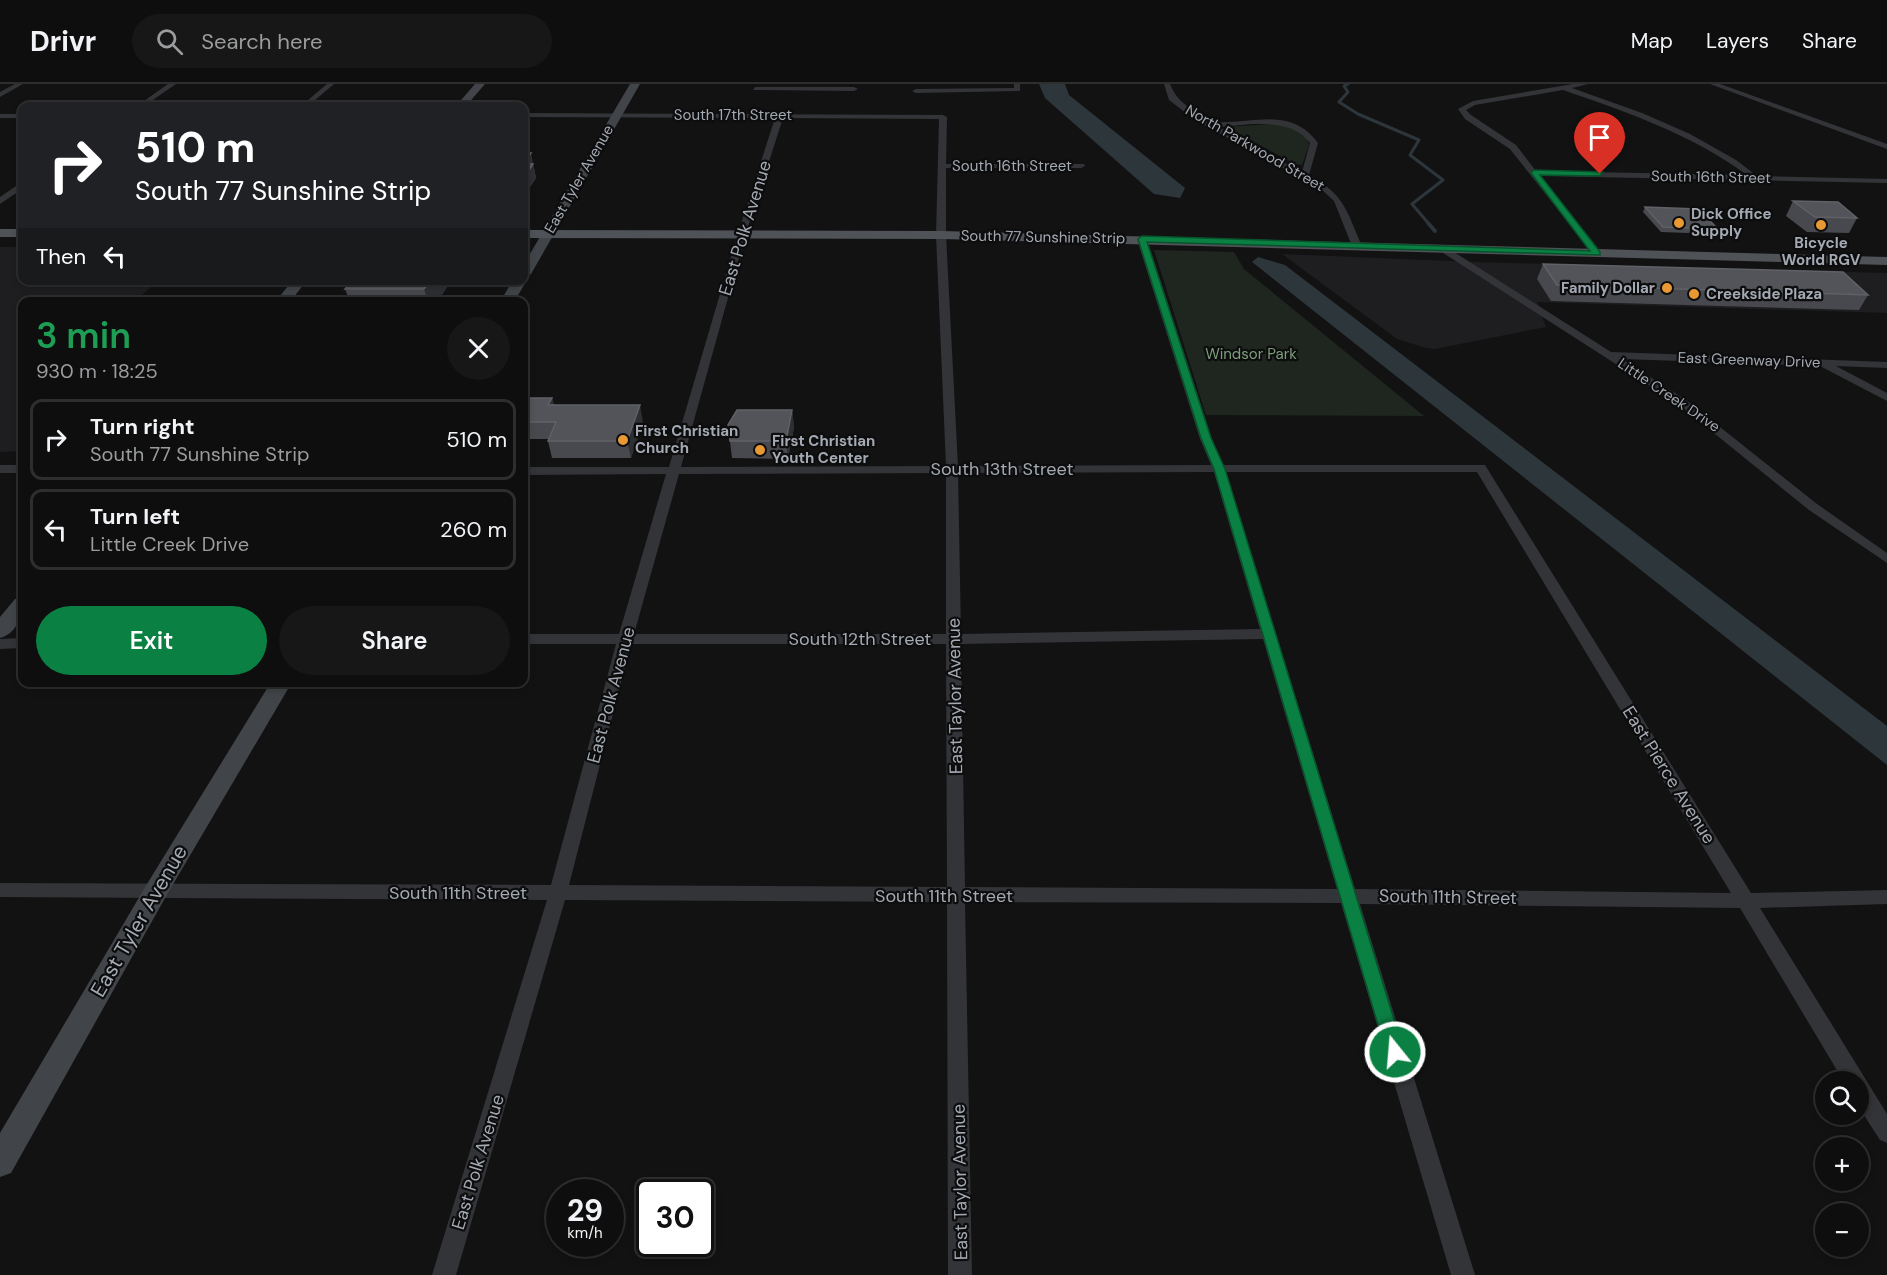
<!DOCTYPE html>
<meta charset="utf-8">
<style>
:root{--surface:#0e0e0e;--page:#171717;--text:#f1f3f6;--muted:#9b9c9e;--line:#2e2e2e;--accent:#0b8043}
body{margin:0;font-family:"DM Sans",sans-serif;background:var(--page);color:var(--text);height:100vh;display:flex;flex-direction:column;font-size:22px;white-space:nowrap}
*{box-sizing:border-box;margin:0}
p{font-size:20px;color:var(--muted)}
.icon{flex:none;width:33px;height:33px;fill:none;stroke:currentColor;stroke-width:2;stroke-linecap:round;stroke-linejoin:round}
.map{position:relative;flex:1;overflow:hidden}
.side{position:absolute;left:18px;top:213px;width:510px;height:390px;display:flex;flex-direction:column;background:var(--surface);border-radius:12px;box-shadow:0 3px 9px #0003,0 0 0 2px var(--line)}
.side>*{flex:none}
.guide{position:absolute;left:18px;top:18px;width:510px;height:183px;border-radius:12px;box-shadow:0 3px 9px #0003,0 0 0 2px var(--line);background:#202124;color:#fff;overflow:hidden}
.tools{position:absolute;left:1815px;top:987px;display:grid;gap:12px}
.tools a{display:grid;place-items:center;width:54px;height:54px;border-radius:50%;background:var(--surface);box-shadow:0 3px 9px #0003,0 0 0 2px var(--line);font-size:30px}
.speed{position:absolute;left:546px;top:1095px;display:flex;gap:12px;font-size:30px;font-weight:700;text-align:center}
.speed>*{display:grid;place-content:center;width:78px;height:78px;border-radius:50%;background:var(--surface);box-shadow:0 3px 9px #0003,0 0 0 2px var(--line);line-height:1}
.speed small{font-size:15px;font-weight:400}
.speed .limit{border:3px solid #111;border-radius:9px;background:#fff;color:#111}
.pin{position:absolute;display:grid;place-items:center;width:51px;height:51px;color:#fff;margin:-62px -26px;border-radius:50% 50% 50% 0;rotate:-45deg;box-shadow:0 0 6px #0007}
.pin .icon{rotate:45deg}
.me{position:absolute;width:66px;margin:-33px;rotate:343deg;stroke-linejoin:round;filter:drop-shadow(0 0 4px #0008)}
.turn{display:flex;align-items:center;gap:21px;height:126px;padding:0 18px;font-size:27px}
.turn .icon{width:78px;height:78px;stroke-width:2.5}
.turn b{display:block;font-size:42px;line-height:51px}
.then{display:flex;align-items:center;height:57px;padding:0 18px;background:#0003;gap:12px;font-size:22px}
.round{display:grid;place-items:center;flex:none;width:63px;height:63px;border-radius:32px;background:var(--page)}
.head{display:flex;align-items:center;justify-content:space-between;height:102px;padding:0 18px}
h1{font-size:36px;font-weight:600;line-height:45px;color:#1e9e55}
.button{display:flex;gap:12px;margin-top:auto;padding:12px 18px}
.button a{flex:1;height:69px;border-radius:36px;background:var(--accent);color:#fff;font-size:24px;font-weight:600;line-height:69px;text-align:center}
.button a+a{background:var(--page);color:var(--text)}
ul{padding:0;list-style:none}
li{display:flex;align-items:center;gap:18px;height:81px;margin:0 12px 9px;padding:0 6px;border:3px solid var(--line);border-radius:12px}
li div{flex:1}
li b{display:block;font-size:22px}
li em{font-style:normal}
header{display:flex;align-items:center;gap:36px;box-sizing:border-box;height:84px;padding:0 30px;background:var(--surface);border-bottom:2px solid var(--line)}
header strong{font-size:28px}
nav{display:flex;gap:33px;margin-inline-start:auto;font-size:21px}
.search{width:420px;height:54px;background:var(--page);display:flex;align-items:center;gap:15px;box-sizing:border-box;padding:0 21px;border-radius:33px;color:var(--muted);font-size:22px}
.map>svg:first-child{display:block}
.built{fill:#1e1e20}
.green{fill:#1e261f}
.water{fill:#2c363b}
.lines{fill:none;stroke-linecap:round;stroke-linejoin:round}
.stream-far1{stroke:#2c363b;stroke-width:3}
.stream{stroke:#2c363b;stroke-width:4}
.minor{fill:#333438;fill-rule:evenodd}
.tertiary{fill:#333438;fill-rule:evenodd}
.secondary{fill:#414448;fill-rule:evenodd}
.primary{fill:#4f5257;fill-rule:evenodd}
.wall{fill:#48494e}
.shaded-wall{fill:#2e2f32}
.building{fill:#525459;stroke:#5f6167;stroke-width:1.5}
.route{fill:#0b8043;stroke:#07532c;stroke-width:1.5}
.poi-dot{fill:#e99934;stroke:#0d0d0e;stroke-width:2}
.labels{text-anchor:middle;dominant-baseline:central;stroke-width:4.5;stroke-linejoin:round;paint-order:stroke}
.far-street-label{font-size:15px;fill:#a4aab3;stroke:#0d0d0e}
.far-poi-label{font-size:15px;font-weight:bold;fill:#a4aab3;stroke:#0d0d0e;text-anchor:start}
.far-park-label{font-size:15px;fill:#7d9e7b;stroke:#0d0d0e}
.street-label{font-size:18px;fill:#a4aab3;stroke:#0d0d0e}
.near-street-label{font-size:21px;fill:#a4aab3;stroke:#0d0d0e}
</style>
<header>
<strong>Drivr</strong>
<div class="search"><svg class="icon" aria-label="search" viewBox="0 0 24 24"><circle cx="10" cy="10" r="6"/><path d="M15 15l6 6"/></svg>Search here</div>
<nav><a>Map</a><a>Layers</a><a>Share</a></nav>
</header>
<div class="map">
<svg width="1887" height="1191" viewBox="0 0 1887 1191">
<rect width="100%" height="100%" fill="#121213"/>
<g class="built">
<path d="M 0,163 L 22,163 L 22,196 L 158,197 L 135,217 L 22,218 L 22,367 L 0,368 Z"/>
<path d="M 1282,170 L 1474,178 L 1887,189 L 1887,229 L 1537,218 L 1546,243 L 1435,265 L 1426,264 L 1397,255 Z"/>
</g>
<g class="green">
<path d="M 1274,40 L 1293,44 L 1307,54 L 1309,61 L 1302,81 L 1295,80 L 1225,43 Z"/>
<path d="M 1154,166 L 1234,168 L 1244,185 L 1424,332 L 1206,331 Z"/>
</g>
<g class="water">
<path d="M 1039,0 L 1065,0 L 1069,11 L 1185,104 L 1180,114 L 1154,110 L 1045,14 Z"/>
<path d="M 1258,173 L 1285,181 L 1887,642 L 1887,681 L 1252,178 Z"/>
</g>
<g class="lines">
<path class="stream-far1" d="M 1348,0 L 1344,2 L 1348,8 L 1339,18 L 1358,30 L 1419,56 L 1410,71 L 1443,96 L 1412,120 L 1429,140"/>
<path class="stream" d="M 1428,139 L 1435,147"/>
<g class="minor">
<path d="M 15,0 L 23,0 L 0,13 L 0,8 Z"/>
<path d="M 168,0 L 176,0 L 144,22 L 137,22 Z"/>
<path d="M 327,0 L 334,0 L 308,22 L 301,22 Z"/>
<path d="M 1014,0 L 1020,0 L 1020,7 L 916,9 L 912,7 L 916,5 L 1014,4 Z"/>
<path d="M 1164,0 L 1170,0 C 1175,12 1180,17 1190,24 C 1197,30 1206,38 1214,38 C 1251,41 1291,21 1318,59 L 1309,91 C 1345,111 1346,126 1362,162 L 1360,164 L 1352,162 L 1334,117 L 1321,105 L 1195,36 L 1169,16 ZM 1252,40 C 1274,40 1296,40 1310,59 L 1302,88 L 1219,43 Z"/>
<path d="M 1573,0 L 1588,0 L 1572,4 L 1642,29 L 1690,50 L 1736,76 L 1757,92 L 1887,95 L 1887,99 L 1540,92 L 1602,169 L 1594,171 L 1510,65 L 1465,35 L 1458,25 L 1473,17 ZM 1563,6 C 1627,28 1691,50 1747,91 L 1536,87 L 1516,61 L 1471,31 L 1466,26 L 1475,21 Z"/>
<path d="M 1710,0 L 1720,0 L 1887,60 L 1887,65 Z"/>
<path d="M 755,3 L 854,3 L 858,5 L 854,7 L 753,6 Z"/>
<path d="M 524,29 L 943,31 L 947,33 L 946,80 L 1084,80 L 1085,82 L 1081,84 L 946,84 L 946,151 L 958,382 L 1211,381 L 1200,355 L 1137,155 L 1142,152 L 1147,155 L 1212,355 L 1223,381 L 1485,381 L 1751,809 L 1887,806 L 1887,820 L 1760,824 L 1887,1030 L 1887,1059 L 1880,1056 L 1858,1022 L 1858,998 L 1844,998 L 1740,824 L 1360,820 L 1475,1191 L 1451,1191 L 1341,819 L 965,818 L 972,1191 L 948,1191 L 947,818 L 565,816 L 456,1191 L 432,1191 L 547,816 L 0,813 L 0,799 L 551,801 L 616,560 L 524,560 L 524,550 L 619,550 L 666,390 L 524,391 L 524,383 L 669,383 L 738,149 L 775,34 L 524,33 ZM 783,34 L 939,35 L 936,151 L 946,382 L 681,383 L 746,149 ZM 1214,388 L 1260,545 L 961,550 L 958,389 ZM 1226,388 L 1477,388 L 1731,809 L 1355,805 ZM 946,389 L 946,550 L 634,550 L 679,390 ZM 1263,555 L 1337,805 L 965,803 L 961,560 ZM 631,560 L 946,560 L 947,803 L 569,801 Z"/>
<rect x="0" y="30" width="22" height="4"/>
<path d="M 19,100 L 22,100 L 22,105 L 0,120 L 0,113 Z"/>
<path d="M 1437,161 L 1443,161 L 1611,268 L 1887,278 L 1887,284 L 1836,282 L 1887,309 L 1887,317 L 1820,282 L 1622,275 L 1686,316 L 1817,420 L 1887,469 L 1887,479 L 1809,426 L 1678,320 L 1437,165 Z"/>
<path d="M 22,554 L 22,564 L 0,565 L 0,555 Z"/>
</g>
<rect class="tertiary" x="0" y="381" width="22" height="8"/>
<g class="secondary">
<path d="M 475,0 L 485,0 L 466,22 L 456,22 Z"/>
<path d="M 630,0 L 640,0 L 531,190 L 525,194 L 527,196 L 514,218 L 500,218 L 513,196 L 524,196 L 524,180 Z"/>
<path d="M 293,196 L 307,196 L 290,218 L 275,218 Z"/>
<path d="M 22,513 C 24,529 18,549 0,554 L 0,533 L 15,515 Z"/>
<path d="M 271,598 L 292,598 L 165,814 L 11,1089 L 0,1093 L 0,1049 L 147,800 Z"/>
</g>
<g class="primary">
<rect x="0" y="145" width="22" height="8"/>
<path d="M 524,146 L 941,147 L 1887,173 L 1887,181 L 941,155 L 524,154 Z"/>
</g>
</g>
<g class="wall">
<path d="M 524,69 L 534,83 L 534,84 L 536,94 L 526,109 L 524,109 Z"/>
<path d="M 1793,117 L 1857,134 L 1849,149 L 1807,148 L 1786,132 Z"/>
<path d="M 1645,123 L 1718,145 L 1715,150 L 1661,148 L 1643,128 Z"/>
<path d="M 1543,180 L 1868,211 L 1859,226 L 1551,217 L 1537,195 Z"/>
<path d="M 449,200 L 437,218 L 350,218 L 345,205 Z"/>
<path d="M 524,314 L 552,314 L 554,321 L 643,338 L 631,374 L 552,374 L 548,357 L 548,355 L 524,355 Z"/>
<path d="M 792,326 L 794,343 L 788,375 L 732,374 L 728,341 Z"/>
</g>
<g class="shaded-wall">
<path d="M 531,69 L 536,94 L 526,109 L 524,98 L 524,80 Z"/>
<path d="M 431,196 L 448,196 L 449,200 L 437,218 L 428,218 L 424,205 Z"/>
<path d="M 552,314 L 556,331 L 553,338 L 548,321 Z"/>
<path d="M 640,321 L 643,338 L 631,374 L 627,357 Z"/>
<path d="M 792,326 L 794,343 L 788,375 L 786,357 Z"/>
</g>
<g class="building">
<path d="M 524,69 L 531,69 L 524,80 L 533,80 L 524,94 Z"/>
<path d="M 1793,117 L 1838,118 L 1857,134 L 1815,133 Z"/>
<path d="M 1645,123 L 1698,125 L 1718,145 L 1663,143 Z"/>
<path d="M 1543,180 L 1843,188 L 1868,211 L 1557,201 Z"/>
<path d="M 353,196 L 431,196 L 424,205 L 345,205 Z"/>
<path d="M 524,314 L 552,314 L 548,321 L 640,321 L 627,357 L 548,357 L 556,338 L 524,338 Z"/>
<path d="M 737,326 L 792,326 L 786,357 L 730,357 L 728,341 Z"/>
</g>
<path class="route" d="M 1534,86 L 1603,88 L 1600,92 L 1540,91 L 1600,168 L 1600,171 L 1147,158 L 1211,354 L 1225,385 L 1404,968 L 1401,974 L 1395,977 L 1388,974 L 1386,968 L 1214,385 L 1201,354 L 1138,155 L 1142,152 L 1590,167 L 1531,89 Z"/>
<g class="poi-dot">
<circle cx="1679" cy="139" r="6"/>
<circle cx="1821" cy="141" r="6"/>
<circle cx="1667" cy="204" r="6"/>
<circle cx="1694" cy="210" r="6"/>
<circle cx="623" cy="356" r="6"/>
<circle cx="760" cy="366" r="6"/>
</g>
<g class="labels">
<g class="far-street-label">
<text x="733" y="31">South 17th Street</text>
<text transform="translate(1255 64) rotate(30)">North Parkwood Street</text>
<text x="1012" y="82">South 16th Street</text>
<text transform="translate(1711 93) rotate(1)">South 16th Street</text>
<text transform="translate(579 95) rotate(-60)">East Tyler Avenue</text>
<text transform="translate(1043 153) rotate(1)">South 77 Sunshine Strip</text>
<text transform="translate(1749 276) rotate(2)">East Greenway Drive</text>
<text transform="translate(1669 311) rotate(34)">Little Creek Drive</text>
</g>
<g class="far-poi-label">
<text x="1691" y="130">Dick Office<tspan x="1691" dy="17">Supply</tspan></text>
<text x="1821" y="159" text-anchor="middle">Bicycle<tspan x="1821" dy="17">World RGV</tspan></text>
<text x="1655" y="204" text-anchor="end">Family Dollar</text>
<text x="1706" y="210">Creekside Plaza</text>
<text x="635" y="347">First Christian<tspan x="635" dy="17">Church</tspan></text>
<text x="772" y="357">First Christian<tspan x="772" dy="17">Youth Center</tspan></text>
</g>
<g class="far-park-label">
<text x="1251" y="270">Windsor Park</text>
</g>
<g class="street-label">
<text transform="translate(745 144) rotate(-73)">East Polk Avenue</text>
<text x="1002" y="385">South 13th Street</text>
<text x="860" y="555">South 12th Street</text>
<text transform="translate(611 611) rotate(-75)">East Polk Avenue</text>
<text transform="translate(955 612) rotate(-91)">East Taylor Avenue</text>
<text transform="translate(1669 691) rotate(58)">East Pierce Avenue</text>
<text x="458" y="809">South 11th Street</text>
<text x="944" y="812">South 11th Street</text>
<text transform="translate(1448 813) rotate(1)">South 11th Street</text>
<text transform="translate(478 1078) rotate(-73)">East Polk Avenue</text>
<text transform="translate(960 1098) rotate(-91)">East Taylor Avenue</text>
</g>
<g class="near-street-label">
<text transform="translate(139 837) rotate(-60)">East Tyler Avenue</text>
</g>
</g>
</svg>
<div class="tools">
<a><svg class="icon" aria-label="search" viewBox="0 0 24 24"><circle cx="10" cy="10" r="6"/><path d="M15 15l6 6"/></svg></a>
<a>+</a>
<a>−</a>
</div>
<div class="speed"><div>29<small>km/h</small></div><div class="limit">30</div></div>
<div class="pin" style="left:1600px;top:90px;background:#d93025"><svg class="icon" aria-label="arrive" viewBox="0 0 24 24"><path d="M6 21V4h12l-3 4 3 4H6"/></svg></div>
<svg class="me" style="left:1395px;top:968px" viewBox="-20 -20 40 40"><circle r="17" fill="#0b8043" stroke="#fff" stroke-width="3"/><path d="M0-11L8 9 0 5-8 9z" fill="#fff"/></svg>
<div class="guide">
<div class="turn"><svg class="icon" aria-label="right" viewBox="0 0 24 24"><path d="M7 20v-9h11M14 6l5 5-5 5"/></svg><div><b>510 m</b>South 77 Sunshine Strip</div></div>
<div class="then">Then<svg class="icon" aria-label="left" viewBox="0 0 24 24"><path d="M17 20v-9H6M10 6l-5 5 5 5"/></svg></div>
</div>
<section class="side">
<div class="head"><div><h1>3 min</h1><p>930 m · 18:25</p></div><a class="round"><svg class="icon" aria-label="close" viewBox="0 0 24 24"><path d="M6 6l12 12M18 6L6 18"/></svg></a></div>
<ul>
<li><svg class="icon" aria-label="right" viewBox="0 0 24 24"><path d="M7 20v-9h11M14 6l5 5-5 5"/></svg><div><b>Turn right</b><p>South 77 Sunshine Strip</p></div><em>510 m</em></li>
<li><svg class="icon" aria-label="left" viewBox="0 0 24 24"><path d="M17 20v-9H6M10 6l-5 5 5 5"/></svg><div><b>Turn left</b><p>Little Creek Drive</p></div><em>260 m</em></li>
</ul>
<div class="button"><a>Exit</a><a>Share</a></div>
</section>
</div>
